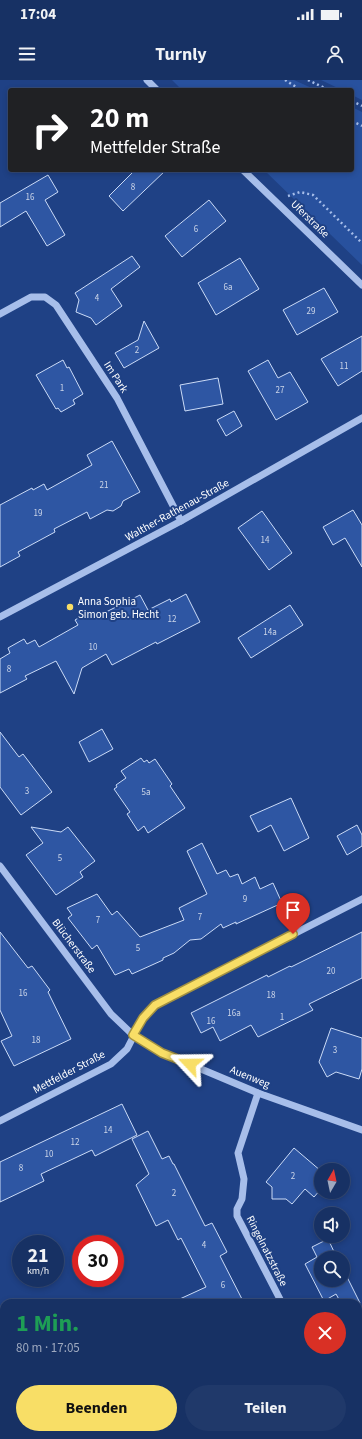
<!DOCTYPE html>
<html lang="de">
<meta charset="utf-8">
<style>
:root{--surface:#173164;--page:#20396a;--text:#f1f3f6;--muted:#9ea9bf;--line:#364c78;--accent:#f8de66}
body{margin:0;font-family:"Source Sans 3",sans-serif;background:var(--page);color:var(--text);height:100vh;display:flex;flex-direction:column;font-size:15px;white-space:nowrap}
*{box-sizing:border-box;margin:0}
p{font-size:13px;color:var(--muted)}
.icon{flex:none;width:22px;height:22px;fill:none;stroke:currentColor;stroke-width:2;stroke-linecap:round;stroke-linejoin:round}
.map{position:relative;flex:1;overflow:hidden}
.sheet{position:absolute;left:0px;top:1219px;width:362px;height:140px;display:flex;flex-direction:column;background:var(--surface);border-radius:12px 12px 0 0;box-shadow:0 2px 6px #0003,0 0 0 1px var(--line)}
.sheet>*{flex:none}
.hud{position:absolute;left:8px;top:8px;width:346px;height:84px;border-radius:4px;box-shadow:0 2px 6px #0003,0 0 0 1px var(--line);background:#202124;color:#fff;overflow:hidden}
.needle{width:26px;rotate:9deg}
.controls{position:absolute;left:314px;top:1083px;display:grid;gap:8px}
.controls a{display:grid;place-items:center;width:36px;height:36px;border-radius:50%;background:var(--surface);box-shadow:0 2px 6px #0003,0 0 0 1px var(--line);font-size:20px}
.speed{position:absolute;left:12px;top:1155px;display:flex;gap:8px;font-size:20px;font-weight:700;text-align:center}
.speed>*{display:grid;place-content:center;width:52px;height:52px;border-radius:50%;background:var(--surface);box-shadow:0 2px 6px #0003,0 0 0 1px var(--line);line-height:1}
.speed small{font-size:10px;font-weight:400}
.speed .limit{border:6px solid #d22;background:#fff;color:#111}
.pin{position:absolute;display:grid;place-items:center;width:34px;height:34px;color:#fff;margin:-41px -17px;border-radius:50% 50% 50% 0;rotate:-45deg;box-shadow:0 0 4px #0007}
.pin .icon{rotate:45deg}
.me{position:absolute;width:44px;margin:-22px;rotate:293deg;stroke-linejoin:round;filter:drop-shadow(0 0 3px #0008)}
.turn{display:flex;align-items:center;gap:14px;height:84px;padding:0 16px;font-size:18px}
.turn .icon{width:52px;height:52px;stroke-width:2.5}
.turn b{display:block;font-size:28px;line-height:34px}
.round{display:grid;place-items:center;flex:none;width:42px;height:42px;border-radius:21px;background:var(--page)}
.head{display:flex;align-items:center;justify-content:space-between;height:68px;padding:0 16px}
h1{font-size:24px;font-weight:700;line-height:30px;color:#1e9e55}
.button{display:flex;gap:8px;margin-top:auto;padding:8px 16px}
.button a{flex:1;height:46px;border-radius:24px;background:var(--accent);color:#111;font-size:16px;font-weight:700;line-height:46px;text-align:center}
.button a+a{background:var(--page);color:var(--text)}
.status{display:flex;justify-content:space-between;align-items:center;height:28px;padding:0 20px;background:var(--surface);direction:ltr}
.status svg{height:11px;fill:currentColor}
header{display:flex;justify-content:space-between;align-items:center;height:52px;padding:0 16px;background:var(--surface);font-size:18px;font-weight:700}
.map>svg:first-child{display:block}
.green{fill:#28519e}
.building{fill:#2e56a3;stroke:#cbdbf7}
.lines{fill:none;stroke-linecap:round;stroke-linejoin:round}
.path{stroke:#a7beea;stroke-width:2.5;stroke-dasharray:2 3;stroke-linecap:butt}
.minor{stroke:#a7beea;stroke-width:7}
.route-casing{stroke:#a19042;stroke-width:10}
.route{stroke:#f8de66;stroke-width:7}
.poi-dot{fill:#f8de66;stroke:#1f4185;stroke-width:1.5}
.labels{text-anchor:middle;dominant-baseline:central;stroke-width:4;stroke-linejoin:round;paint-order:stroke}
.number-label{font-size:9px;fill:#cbd5e8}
.street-label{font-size:11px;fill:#fff;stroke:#1f4185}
.poi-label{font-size:11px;fill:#fff;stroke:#1f4185;text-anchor:start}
</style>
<div class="status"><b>17:04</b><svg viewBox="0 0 49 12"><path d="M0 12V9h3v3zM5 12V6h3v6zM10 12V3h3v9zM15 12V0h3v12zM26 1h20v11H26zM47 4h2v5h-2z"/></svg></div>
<header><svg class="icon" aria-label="menu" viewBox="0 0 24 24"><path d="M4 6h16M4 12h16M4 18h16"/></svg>Turnly<svg class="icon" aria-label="person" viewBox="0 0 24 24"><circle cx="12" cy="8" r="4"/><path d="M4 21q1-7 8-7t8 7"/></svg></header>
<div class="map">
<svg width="362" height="1359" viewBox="0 0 362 1359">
<rect width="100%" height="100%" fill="#1f4185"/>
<g class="green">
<path d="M 172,0 L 294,0 L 316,10 L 182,10 Z"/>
<path d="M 321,0 L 362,0 L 362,20 L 352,15 L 352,10 L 342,10 Z"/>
<path d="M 352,27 L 362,32 L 362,185 L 264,90 L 352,90 Z"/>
</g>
<g class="building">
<path d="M 135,90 L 166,90 L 123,131 L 109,116 Z"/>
<path d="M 48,95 L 58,112 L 45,120 L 65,155 L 47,166 L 26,131 L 0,147 L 0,123 Z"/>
<path d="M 209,120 L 226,141 L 182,177 L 165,156 Z"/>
<path d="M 132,176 L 140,187 L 111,209 L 122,226 L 96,245 L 91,238 L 76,232 L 79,220 L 75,213 Z"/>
<path d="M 240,178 L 259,209 L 216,235 L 198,203 Z"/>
<path d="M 324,208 L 338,232 L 297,255 L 283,230 Z"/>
<path d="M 144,241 L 159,268 L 124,288 L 115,273 L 138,260 Z"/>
<path d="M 362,256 L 362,291 L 338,306 L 321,279 Z"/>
<path d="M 63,280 L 67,288 L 69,287 L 83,314 L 73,320 L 75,324 L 61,332 L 58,328 L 56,329 L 36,295 Z"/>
<path d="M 268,280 L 278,298 L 290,292 L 308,322 L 276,340 L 248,291 Z"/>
<path d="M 218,298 L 223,324 L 185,331 L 180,305 Z"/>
<path d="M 234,331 L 242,346 L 226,356 L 217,340 Z"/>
<path d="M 112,361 L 140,412 L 123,421 L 121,426 L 113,431 L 107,430 L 90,439 L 87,432 L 54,449 L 55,452 L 18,472 L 20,476 L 0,487 L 0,425 L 32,408 L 33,410 L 44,404 L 47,410 L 92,385 L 87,375 Z"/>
<path d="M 353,430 L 362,445 L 362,487 L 345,458 L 333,465 L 323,447 Z"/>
<path d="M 262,431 L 292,473 L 269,490 L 238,448 Z"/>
<path d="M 186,514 L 200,542 L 157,564 L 156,562 L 112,585 L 106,574 L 82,588 L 74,614 L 56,581 L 25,596 L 27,599 L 0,613 L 0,579 L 10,573 L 8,568 L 24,559 L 27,564 L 35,560 L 39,567 L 78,545 L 75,540 L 90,531 L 93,537 L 96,535 L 96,537 L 140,515 L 148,530 L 170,519 L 171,522 Z"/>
<path d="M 290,525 L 303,545 L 251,578 L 238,558 Z"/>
<path d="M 102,649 L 113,669 L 89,682 L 79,662 Z"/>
<path d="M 0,652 L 19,677 L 23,674 L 52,712 L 21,735 L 0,707 Z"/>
<path d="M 141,678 L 144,682 L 147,680 L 149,683 L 155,679 L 172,704 L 170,706 L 185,728 L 148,753 L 144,746 L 138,751 L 127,734 L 130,732 L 114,709 L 117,707 L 116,705 L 126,698 L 121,691 Z"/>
<path d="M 291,718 L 309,758 L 284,771 L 271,745 L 258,752 L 250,736 Z"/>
<path d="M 357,745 L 362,755 L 362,766 L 347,775 L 337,756 Z"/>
<path d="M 31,747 L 61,752 L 68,747 L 95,781 L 80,792 L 83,797 L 56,815 L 26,775 L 43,763 Z"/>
<path d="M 202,763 L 217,794 L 226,790 L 230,797 L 238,794 L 242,804 L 255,797 L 260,809 L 273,803 L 282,823 L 236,844 L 236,842 L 223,848 L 221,844 L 201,859 L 190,860 L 174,873 L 163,878 L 163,880 L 132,894 L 129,889 L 115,895 L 97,865 L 92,869 L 68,838 L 72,835 L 67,828 L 97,814 L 112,835 L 117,831 L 140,857 L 184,840 L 179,828 L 207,814 L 187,771 Z"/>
<path d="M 0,852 L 28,888 L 32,886 L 50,910 L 48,912 L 71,959 L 14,986 L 1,961 L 12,956 L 0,930 Z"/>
<path d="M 362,852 L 362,898 L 309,924 L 313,930 L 258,957 L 251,945 L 220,961 L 213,947 L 201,953 L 191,933 L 267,895 L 268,897 L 290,886 L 291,887 Z"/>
<path d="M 331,948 L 362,958 L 362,989 L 359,999 L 336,992 L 327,997 L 319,982 Z"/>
<path d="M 122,1024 L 137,1055 L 95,1076 L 92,1070 L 41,1094 L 44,1101 L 0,1122 L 0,1082 Z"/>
<path d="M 148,1051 L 162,1079 L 169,1076 L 173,1084 L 174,1084 L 205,1146 L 212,1143 L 227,1172 L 220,1176 L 244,1223 L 171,1223 L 206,1207 L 181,1158 L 178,1160 L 168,1140 L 156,1146 L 136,1105 L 149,1094 L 132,1059 Z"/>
<path d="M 294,1068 L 321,1091 L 321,1109 L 314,1117 L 305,1109 L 292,1124 L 286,1119 L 272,1119 L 272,1107 L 266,1102 Z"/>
<path d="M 328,1159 L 337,1178 L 321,1178 L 321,1200 L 343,1200 L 343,1189 L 360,1223 L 341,1223 L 336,1214 L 324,1221 L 305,1184 L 317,1177 L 312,1167 Z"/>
</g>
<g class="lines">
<g class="path">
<path d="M 285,0 L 301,10"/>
<path d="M 308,0 L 329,10"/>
<path d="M 352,21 L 362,26"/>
<path d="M 352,41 L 362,46"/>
<path d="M 288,116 L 300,112 L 313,115 L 362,163"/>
</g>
<g class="minor">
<path d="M 147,0 L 157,10"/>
<path d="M 243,90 L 362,205"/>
<path d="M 0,234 L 31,217 L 45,217 L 56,225 L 117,318 L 181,441"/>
<path d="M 0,537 L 181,441 L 362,338"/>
<path d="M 0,786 L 111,934 L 133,955 L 163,973 L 258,1013 L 362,1050"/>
<path d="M 258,1013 L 238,1073 L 244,1099 L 242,1119 L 237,1129 L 237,1136 L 282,1223"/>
<path d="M 0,1041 L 111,984 L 127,969 L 143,938 L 155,925 L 362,819"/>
<path d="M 350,1355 L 352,1359"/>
</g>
</g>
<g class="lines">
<g class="route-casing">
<path id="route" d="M 190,984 L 162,973 L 133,955 L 143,938 L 155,925 L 293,854"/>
</g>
<use href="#route" class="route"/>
</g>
<circle class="poi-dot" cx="70" cy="527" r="4"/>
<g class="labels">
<g class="number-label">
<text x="133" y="107">8</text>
<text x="30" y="117">16</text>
<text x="196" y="149">6</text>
<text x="228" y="207">6a</text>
<text x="97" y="218">4</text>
<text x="311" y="231">29</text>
<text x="137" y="270">2</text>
<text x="344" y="286">11</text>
<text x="62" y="308">1</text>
<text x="280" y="310">27</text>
<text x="104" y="405">21</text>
<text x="38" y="433">19</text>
<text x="265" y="460">14</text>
<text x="172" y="539">12</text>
<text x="270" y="552">14a</text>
<text x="93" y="567">10</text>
<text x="9" y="589">8</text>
<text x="27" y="711">3</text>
<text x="146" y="712">5a</text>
<text x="60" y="778">5</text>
<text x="245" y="819">9</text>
<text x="200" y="837">7</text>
<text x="98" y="840">7</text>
<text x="138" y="868">5</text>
<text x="331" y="891">20</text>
<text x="23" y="913">16</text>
<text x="271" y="915">18</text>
<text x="234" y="933">16a</text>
<text x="282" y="937">1</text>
<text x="211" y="941">16</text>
<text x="36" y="960">18</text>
<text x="335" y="970">3</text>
<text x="108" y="1050">14</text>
<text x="75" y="1062">12</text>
<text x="49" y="1074">10</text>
<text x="21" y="1088">8</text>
<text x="293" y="1096">2</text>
<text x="174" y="1113">2</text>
<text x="204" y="1165">4</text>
<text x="223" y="1205">6</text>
</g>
<g class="street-label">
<text transform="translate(310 139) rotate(44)">Uferstraße</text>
<text transform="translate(116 297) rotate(57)">Im Park</text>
<text transform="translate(177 430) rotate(-29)">Walther-Rathenau-Straße</text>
<text transform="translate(74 866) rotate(53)">Blücherstraße</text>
<text transform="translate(69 992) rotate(-28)">Mettfelder Straße</text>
<text transform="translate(250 997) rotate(22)">Auenweg</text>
<text transform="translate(267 1171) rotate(63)">Ringelnatzstraße</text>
</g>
<g class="poi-label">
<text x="78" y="521">Anna Sophia<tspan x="78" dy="13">Simon geb. Hecht</tspan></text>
</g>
</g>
</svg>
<div class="controls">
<a><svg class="needle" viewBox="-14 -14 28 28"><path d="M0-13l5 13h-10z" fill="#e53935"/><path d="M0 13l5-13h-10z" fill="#9ea9bf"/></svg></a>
<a><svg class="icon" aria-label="sound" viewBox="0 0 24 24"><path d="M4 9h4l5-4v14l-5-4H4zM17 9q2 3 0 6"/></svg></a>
<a><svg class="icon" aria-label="search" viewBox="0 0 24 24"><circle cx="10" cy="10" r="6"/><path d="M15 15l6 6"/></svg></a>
</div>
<div class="speed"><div>21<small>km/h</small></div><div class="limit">30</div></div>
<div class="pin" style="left:293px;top:854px;background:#d93025"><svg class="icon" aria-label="arrive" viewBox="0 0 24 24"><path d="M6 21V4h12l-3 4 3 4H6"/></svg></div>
<svg class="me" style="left:190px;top:984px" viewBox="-20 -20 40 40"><path d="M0-17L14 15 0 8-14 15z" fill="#f8de66" stroke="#fff" stroke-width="4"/></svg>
<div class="hud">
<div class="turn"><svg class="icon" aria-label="right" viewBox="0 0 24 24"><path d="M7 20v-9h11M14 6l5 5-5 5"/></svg><div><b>20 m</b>Mettfelder Straße</div></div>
</div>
<section class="sheet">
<div class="head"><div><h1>1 Min.</h1><p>80 m · 17:05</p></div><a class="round" style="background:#d93025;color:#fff"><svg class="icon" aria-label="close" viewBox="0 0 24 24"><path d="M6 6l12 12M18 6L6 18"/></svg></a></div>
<div class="button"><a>Beenden</a><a>Teilen</a></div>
</section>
</div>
